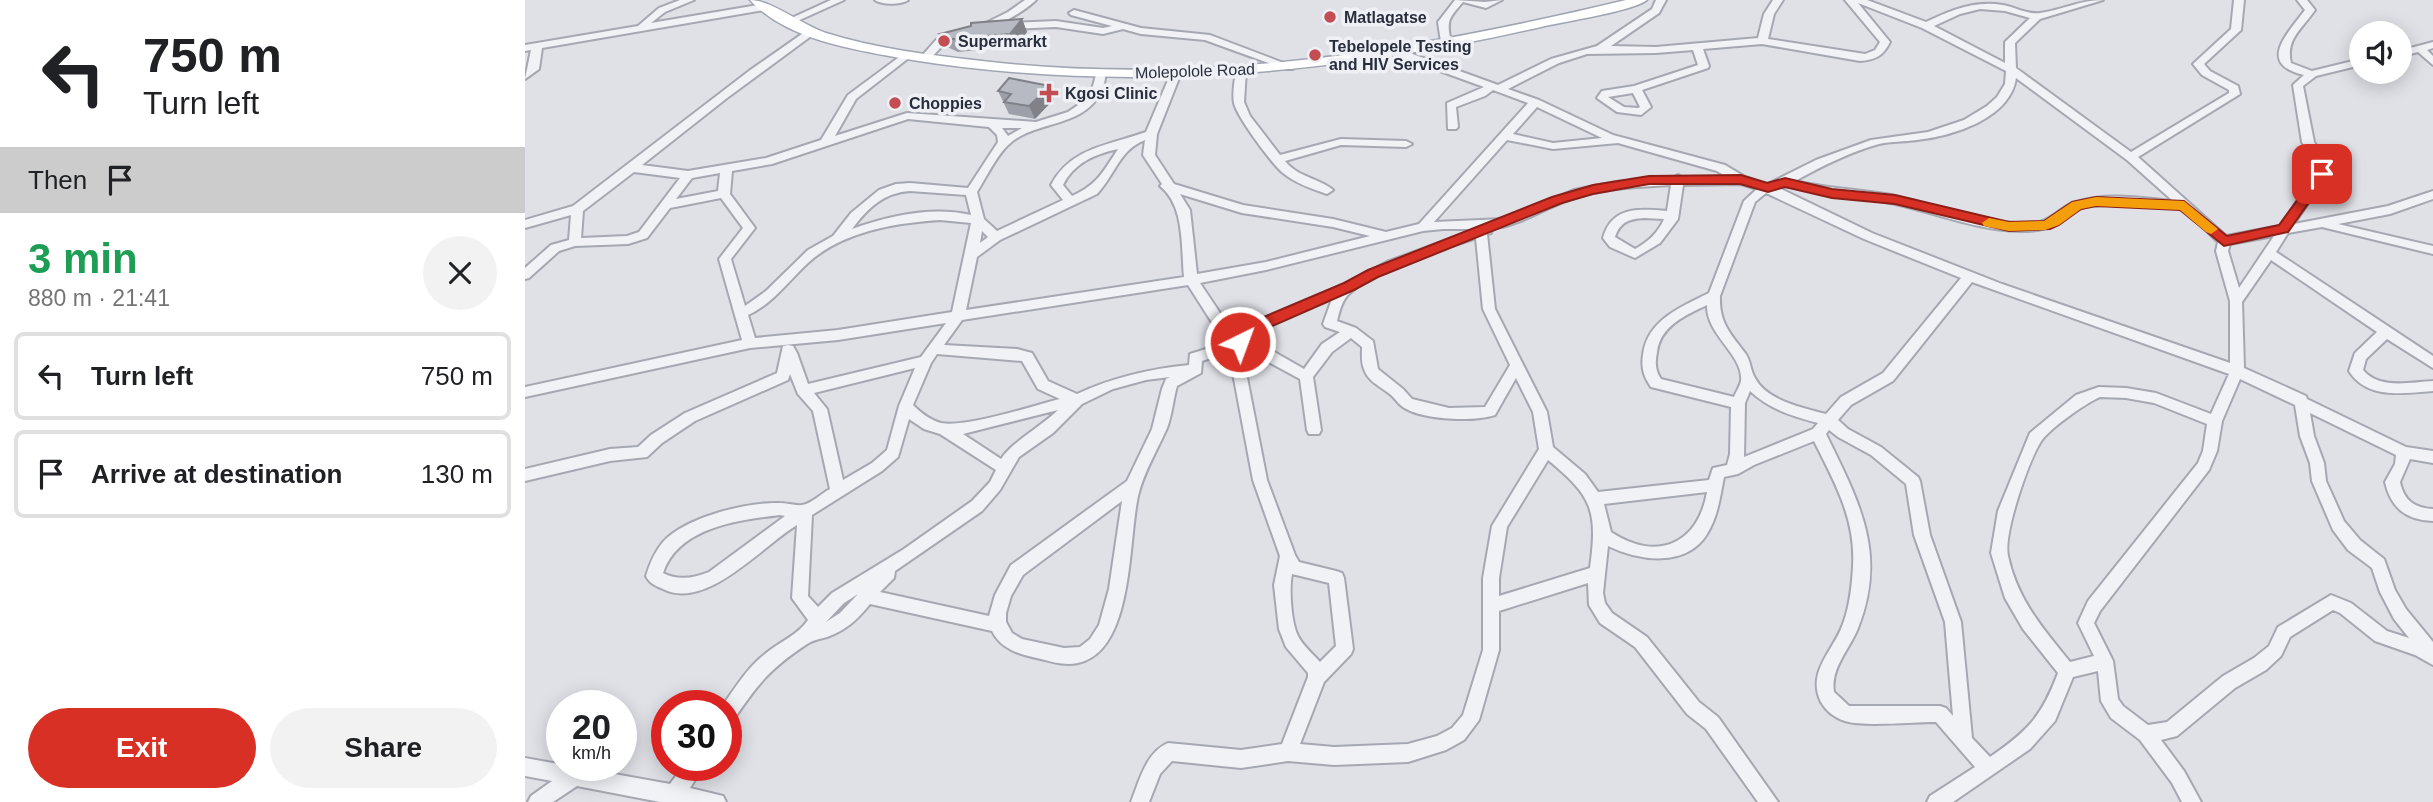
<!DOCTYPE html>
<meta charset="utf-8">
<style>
:root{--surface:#fff;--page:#f2f2f2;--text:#202124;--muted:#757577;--line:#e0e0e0;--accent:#d93025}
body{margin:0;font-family:Helvetica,sans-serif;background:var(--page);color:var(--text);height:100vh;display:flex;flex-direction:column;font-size:26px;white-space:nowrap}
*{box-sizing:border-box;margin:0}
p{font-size:23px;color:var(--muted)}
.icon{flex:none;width:38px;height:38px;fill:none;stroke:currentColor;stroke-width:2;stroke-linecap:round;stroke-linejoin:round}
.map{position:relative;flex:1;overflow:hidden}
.drawer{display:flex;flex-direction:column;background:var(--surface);width:525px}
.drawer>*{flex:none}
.guide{background:#fff;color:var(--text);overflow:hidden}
.controls{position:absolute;left:1824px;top:21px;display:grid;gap:14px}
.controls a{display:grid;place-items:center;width:63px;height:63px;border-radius:50%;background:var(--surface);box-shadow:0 4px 18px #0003;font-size:35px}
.speed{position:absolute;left:21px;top:690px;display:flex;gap:14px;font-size:35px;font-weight:700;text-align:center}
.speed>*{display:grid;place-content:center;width:91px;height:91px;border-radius:50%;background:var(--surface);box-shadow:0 4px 18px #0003;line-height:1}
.speed small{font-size:18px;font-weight:400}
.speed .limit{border:10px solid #d22;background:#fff;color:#111}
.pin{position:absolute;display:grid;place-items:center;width:60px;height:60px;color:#fff;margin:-30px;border-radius:14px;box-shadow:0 4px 10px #0006}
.me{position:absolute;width:77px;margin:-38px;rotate:42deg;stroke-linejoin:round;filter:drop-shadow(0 0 5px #0008)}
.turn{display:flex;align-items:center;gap:24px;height:147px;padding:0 28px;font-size:32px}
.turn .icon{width:91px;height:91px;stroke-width:2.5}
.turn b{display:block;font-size:49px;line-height:60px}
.then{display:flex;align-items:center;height:66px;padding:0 28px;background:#0003;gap:14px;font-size:26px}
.round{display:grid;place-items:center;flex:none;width:74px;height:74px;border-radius:37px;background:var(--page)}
.summary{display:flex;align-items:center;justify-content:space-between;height:119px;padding:0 28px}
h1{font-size:42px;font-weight:800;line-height:52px;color:#1e9e55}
.primary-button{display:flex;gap:14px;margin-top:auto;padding:14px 28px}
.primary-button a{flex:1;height:80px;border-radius:42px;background:var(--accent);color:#fff;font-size:28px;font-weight:800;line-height:80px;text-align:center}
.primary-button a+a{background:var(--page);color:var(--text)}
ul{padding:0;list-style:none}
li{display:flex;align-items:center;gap:21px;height:88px;margin:0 14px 10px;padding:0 14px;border:4px solid var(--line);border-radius:10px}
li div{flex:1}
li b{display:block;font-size:26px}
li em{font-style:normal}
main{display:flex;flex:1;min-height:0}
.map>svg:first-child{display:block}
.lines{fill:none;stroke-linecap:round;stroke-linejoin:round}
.minor-casing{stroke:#a5a8b1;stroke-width:4}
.major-casing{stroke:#9fa5b1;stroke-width:3}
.minor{fill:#f1f2f6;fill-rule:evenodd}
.major{fill:#fff;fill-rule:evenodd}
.wall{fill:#9da0a8}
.shaded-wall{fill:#808288}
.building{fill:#b7bac3;stroke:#808288;stroke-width:2}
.route{fill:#d93025;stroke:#8d1f18;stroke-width:2}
.slow{fill:#f59e0b}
.poi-dot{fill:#c24e53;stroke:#eef0f5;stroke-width:2.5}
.labels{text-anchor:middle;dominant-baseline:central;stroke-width:7;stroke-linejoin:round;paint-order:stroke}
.far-poi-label{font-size:16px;font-weight:bold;fill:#292e3d;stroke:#eef0f5;text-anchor:start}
.far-street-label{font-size:16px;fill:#292e3d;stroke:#eef0f5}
</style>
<main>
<section class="drawer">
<div class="guide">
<div class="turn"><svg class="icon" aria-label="left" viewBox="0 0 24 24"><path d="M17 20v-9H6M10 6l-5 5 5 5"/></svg><div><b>750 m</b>Turn left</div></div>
<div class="then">Then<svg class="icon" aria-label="arrive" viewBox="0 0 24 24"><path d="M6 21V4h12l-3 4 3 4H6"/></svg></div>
</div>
<div class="summary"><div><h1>3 min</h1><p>880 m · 21:41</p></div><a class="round"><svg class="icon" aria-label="close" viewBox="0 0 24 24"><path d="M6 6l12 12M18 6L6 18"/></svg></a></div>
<ul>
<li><svg class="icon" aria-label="left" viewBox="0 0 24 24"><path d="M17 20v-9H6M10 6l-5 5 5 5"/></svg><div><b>Turn left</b></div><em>750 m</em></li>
<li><svg class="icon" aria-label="arrive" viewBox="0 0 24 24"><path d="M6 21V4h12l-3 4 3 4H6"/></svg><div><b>Arrive at destination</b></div><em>130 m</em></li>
</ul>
<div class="primary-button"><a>Exit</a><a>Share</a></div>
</section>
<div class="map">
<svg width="1908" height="802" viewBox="0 0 1908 802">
<rect width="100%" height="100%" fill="#dfe1e7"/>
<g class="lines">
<g class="minor-casing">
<g id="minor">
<path d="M 155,0 L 169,0 L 140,12 L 126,23 L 239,4 L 244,7 L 239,10 L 17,48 L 14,69 L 0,79 L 6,50 L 0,51 L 0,45 L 113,26 L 134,8 Z"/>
<path d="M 306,0 L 319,0 L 268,23 L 260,21 Z"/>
<path d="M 350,0 L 383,0 C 376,5 357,5 350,0 Z"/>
<path d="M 500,0 L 511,0 C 501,10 461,36 449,29 L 483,12 Z"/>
<path d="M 930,0 L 960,2 L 977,0 L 961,8 L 938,2 C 924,18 921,20 926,42 L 921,45 L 916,42 L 913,22 Z"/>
<path d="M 1131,0 L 1141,0 L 1134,13 L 1086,46 L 1131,47 L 1233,38 L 1239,14 L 1248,0 L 1258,0 L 1249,14 L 1243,39 L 1340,54 L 1350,50 L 1355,42 L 1320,0 L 1342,0 L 1401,22 C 1426,10 1450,0 1478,5 C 1489,7 1504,15 1515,13 C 1537,10 1555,0 1578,0 L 1515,19 L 1490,43 L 1491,68 L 1606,152 L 1704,93 L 1704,90 L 1677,75 L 1668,64 L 1706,29 L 1709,0 L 1719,0 L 1716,30 L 1679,64 L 1685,71 L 1713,86 L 1715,94 L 1613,157 L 1701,236 L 1755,226 L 1791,174 L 1788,160 L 1777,142 L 1768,85 L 1779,75 C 1731,64 1763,33 1780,10 L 1772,0 L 1782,0 L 1790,10 C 1778,28 1760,39 1766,63 L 1787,71 L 1836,59 L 1836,65 L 1791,76 L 1778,86 L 1789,142 L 1800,160 L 1803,174 L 1769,224 L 1863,206 L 1908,191 L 1908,199 L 1865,214 L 1813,224 L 1908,246 L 1908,254 L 1797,227 L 1763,233 L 1751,252 L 1908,356 L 1908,368 L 1862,339 L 1841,359 L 1838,370 C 1855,390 1885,382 1908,381 L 1908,391 C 1879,393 1842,400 1824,371 L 1830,353 L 1852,332 L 1746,260 L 1717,302 L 1719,368 L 1781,396 L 1782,399 L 1881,447 L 1908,451 L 1908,463 L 1885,459 L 1875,482 C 1879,501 1890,508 1908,509 L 1908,521 C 1881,520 1866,508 1860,482 L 1870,464 L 1871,455 L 1785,413 L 1789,436 L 1799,463 L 1801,481 L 1819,521 L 1835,540 L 1859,559 L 1870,590 L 1881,609 L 1908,642 L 1908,665 L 1890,655 L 1850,641 L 1815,613 L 1808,610 L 1765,637 L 1756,656 L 1741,670 L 1710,688 L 1652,736 L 1636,740 L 1659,771 L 1676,802 L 1657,802 L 1647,783 L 1615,740 L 1586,718 L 1576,701 L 1573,671 L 1548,677 L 1530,721 L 1505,749 L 1428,802 L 1402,802 L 1405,796 L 1450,767 L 1411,722 C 1390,722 1338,727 1320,721 C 1310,718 1301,711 1296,702 C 1281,672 1309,650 1318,624 C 1325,605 1327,585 1328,566 C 1331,519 1309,481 1289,441 L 1229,465 L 1213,474 L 1199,477 C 1195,497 1193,516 1182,534 C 1161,568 1114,561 1083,546 L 1078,593 L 1080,603 L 1087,613 L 1122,637 L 1174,702 L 1193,717 L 1253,802 L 1233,802 L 1181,729 L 1162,714 L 1110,647 L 1075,623 L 1064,605 L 1063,583 L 974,611 L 974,650 L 954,720 L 939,740 L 921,750 L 883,762 L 809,765 L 763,761 L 716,768 L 647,761 L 635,774 L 624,802 L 606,802 C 614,782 621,752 643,743 L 716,750 L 757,744 L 783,677 L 783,673 L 761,647 L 754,629 L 749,585 L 755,556 L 728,480 L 704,352 L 677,361 L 676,373 L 652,386 C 648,400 647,415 642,428 C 632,451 619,471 613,496 C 603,541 609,651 553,663 C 540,666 528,662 516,659 C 497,655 476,650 467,631 L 345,604 C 332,620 321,630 302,637 C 295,639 288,640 282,644 C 244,669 232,685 207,722 L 201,724 L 201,705 L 198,705 C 211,687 222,668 240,654 C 254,642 273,635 283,620 L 267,598 L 272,525 C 237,546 181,611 138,589 C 131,586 124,583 121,576 C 125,563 129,553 138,542 C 161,517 222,502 255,503 C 262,503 270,506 277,505 C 286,504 297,493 305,489 L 288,411 L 273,394 L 265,374 L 263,380 L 170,421 L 137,443 L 122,457 L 85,461 L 0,481 L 0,469 L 85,449 L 113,447 L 126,435 L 160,413 L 252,373 L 258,346 L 263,345 L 268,346 L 272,353 L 283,384 L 396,357 L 421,323 L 313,340 L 225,348 L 0,397 L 0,387 L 217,340 L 194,259 L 218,228 L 196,198 L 145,208 L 122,238 L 103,244 L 50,246 L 34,251 L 4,278 L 0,279 L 0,268 L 26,245 L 44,240 L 46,215 L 0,228 L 0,220 L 48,206 L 224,71 L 284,29 L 293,31 L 202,98 L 117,165 L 163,171 L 241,158 L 296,140 L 323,95 L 381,52 L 386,55 L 385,57 L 331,99 L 310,136 L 382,113 L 511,122 L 543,112 L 559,101 L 568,86 L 572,71 L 580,71 C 581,78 579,85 576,92 C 558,129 507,120 482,146 C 470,158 461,178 452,192 L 459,219 L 472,231 L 538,200 L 526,185 C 546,147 585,145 621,132 L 646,73 L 651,70 L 656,73 L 632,134 L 630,155 L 649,184 L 718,205 L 808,219 L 861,232 L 894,224 L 1003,103 L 968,90 L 960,96 L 931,107 L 933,127 L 931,129 L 923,129 L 922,103 L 959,87 L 871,55 L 871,51 L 879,51 L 973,85 L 1026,59 L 1072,46 L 1127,9 ZM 1333,3 L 1397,28 L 1481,71 L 1480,84 L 1472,97 L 1462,106 L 1439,120 L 1403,132 L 1346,140 L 1291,160 L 1243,184 L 1220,177 L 1200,165 L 1088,135 L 1014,100 L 983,89 L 1034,63 L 1062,54 L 1131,53 L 1168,50 L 1173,65 L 1109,86 L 1077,91 L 1072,98 L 1092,112 L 1116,115 L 1126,107 L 1117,90 L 1183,68 L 1184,66 L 1178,49 L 1237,44 L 1335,61 C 1350,60 1358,56 1365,42 ZM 1455,9 L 1480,11 L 1505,18 L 1480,42 L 1480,63 L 1409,26 L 1435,14 ZM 1491,78 L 1602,160 L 1648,201 C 1616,198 1582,192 1551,202 C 1536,206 1525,222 1509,223 C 1460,226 1414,205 1366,195 C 1335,189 1302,189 1270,181 C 1297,166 1325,152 1354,144 C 1367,141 1379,142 1392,140 C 1427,136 1485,119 1491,78 ZM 1108,93 L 1115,107 L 1113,108 L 1099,107 L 1083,97 ZM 1012,107 L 1077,138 L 1028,143 L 988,134 ZM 383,119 L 464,127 L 472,135 L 473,142 L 443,188 L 385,183 L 371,184 L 354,190 L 326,213 L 308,236 L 283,250 L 241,291 L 220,306 L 206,259 L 230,228 L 205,194 L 207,171 L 247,164 ZM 477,128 L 497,128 L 483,136 ZM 620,140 L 618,155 L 637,184 L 635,186 C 660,206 656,246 659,277 L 441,310 L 452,257 L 475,240 L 572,194 C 590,175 595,149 620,140 ZM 982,140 L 1028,149 L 1093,143 L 1192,171 L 1202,177 L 1158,178 L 1153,175 L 1148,178 L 1091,182 L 1049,190 L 979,219 L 909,222 ZM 593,149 C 578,172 573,184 547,196 L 538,185 C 549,163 570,154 593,149 ZM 109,172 L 155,178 L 114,232 L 102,236 L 56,238 L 58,211 ZM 195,173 L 193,191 L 151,199 L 167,178 ZM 1216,184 L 1232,189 L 1219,201 L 1184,293 C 1156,307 1122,320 1118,355 C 1116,368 1119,377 1126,387 L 1206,407 L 1205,454 L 1202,465 L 1188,468 L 1184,480 L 1073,492 L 1060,474 L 1028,447 L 1022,412 L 970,309 L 962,234 L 966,233 L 967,229 C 996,225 1017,209 1044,200 C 1076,188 1113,187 1146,185 L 1142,211 C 1114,209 1087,206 1078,238 L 1085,247 L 1110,258 L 1135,243 L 1153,219 L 1158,185 ZM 1260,186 C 1296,194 1333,196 1370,204 C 1411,213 1451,230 1494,231 C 1532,232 1529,218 1557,208 C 1571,203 1645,204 1657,210 C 1667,215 1684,234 1693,242 L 1691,251 L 1705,301 L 1705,363 L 1477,284 L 1347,233 L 1254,188 ZM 385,191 L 441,195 L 446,215 C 407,206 363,216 327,229 C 343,208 358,193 385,191 ZM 1241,193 L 1339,239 L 1436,278 L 1358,373 L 1316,397 L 1301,414 C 1279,408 1242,401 1230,378 C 1225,370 1226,361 1220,353 C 1205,333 1194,323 1195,296 L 1230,202 ZM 655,194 L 717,213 L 808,227 L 845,236 L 741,262 L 672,274 L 665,210 ZM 1119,218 L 1139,219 C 1133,233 1123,242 1110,249 L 1090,237 C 1095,222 1104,219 1119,218 ZM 415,220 L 446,223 L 427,312 L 313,330 L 230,338 L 223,315 C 249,303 263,281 284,262 C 319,231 370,223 415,220 ZM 918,229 L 952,229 L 862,262 L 822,283 L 707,331 L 675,283 L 741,270 L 898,231 ZM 457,231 L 463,237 L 455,243 ZM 1749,236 L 1714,288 L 1703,251 L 1705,244 ZM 951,238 L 958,309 L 985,365 L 960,407 L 924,408 L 887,399 L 878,389 L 853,369 L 848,341 L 831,328 L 812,321 C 814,313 816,303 822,296 C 845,270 917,250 951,238 ZM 1447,282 L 1704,374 L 1686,414 L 1631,393 L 1601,388 L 1574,387 L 1551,395 L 1505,433 L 1473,511 L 1466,553 L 1480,598 L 1498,629 L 1533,673 C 1517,716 1503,731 1465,757 L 1447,738 L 1436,622 L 1405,535 L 1395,481 L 1393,477 L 1356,447 L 1323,429 L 1313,420 L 1326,405 L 1368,381 ZM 663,285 L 700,343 L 665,354 L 664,365 C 624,369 589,377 552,394 L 523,381 L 507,353 L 492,349 L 419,345 L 437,320 ZM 807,299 L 798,324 L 800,327 L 815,332 L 797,344 L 779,369 L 730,341 L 718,338 ZM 1182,305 C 1181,335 1219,355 1216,381 C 1215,386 1211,392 1209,397 L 1136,379 C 1130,371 1130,362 1132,352 C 1135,326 1161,315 1182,305 ZM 826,338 L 837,347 C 837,354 836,362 839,369 C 843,381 853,385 862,392 C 869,396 872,403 878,407 C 897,420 948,422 970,415 L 991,378 L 1008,412 L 1014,449 L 967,526 L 958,578 L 958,650 L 938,715 L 927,728 L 912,736 L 883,744 L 809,747 L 775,744 L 799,682 L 826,654 L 828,649 L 819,578 L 817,573 L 811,571 L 774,562 L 770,555 L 742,480 L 716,347 L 775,379 L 782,430 L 784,434 L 794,434 L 796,430 L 788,377 L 807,352 ZM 412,354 L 497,361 L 513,389 L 535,399 C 507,406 441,428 416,423 C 405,420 396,413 388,405 L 406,363 ZM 390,368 L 374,406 L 362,450 L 347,463 L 318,480 L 302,409 L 289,393 ZM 645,377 L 641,379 L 637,389 L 627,429 L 602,481 L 486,565 L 470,595 L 464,616 L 355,592 L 369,578 L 370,571 L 457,511 L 475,490 L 494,457 L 528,433 L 557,404 L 588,389 L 621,380 ZM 1715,379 L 1770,405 L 1775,436 L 1785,463 L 1787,481 L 1808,530 L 1823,550 L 1847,568 L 1855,592 L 1869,619 L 1884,638 L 1862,631 L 1826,603 L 1806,595 L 1753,627 L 1744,646 L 1729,658 L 1698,676 L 1642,722 L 1623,725 L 1598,706 L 1593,699 L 1588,661 L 1569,623 L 1575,611 L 1684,470 L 1692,451 L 1697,421 ZM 1225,391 C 1246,410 1267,416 1293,423 L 1288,429 L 1219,457 L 1220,403 ZM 1575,397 L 1601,398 L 1629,403 L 1682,424 L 1678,451 L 1673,463 L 1563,601 L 1553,623 L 1569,656 L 1545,662 C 1518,629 1492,599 1483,556 C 1478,534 1503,463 1515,443 C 1522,430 1561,403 1575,397 ZM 533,410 C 517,426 487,442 476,459 L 438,434 ZM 384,419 L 399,429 L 415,434 L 471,470 L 465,482 L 447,501 L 379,549 L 307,593 L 293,607 L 283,596 L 287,515 L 357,471 L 373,457 ZM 1304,430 L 1313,437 L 1346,455 L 1381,484 L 1389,535 L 1420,622 L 1428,716 L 1421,708 L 1415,706 L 1324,706 L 1309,692 C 1305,668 1325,649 1333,628 C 1363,553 1333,500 1301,434 ZM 1023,460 C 1067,496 1073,510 1065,568 L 974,596 L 974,578 L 982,527 ZM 1182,492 C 1173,545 1131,562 1086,532 L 1079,504 ZM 597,501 L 584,589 L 574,625 L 565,639 L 555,647 L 539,648 L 497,639 L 487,633 L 481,622 L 481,613 L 486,596 L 498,575 ZM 255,515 L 260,516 L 184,572 C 169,578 153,581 138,573 C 153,527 214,520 255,515 ZM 767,574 L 804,583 L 811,646 L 795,662 C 788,654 778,646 773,636 C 766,623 764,588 767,574 ZM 333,594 L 315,613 L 301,622 L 319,603 Z"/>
<path d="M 549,10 L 616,28 L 685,35 L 769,67 L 768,69 L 760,69 L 680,40 L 616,34 L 598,29 L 578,34 L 531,27 L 482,29 L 477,26 L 482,23 L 531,21 L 578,28 L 587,26 L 546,15 L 544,13 Z"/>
<path d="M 435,32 L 439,33 L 439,37 L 419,44 L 404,60 L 395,58 L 411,40 Z"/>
<path d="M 1908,42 L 1908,48 L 1902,50 L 1908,56 L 1908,65 L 1893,52 L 1874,57 L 1874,51 Z"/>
<path d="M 716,67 L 721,70 L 719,102 L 725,116 L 755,155 L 816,139 L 881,141 L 887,144 L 881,147 L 816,145 L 760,161 C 772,177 794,178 808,190 L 802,194 C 787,189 770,183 758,173 C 748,165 712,117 709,103 C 707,93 710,80 711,70 Z"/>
<path d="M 0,758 L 145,784 L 159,765 L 179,765 L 165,788 L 198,796 L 201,802 L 135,802 L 52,786 L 28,802 L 3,802 L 6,796 L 27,781 L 0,776 Z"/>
</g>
</g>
<g class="major-casing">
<path id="major" d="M 225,0 C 246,0 277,25 301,33 C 352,49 404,55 457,61 C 678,87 887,51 1101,0 L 1122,0 C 1108,11 1042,21 1020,26 C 809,75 596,94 381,59 C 330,50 261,40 225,0 Z"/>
</g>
<use href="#minor" class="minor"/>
<use href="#major" class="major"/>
</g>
<g class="wall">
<path d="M 497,19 L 502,32 L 490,47 L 433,52 L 420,46 L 415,34 Z"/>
<path d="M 525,86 L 529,99 L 510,119 L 484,114 L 473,91 Z"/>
</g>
<g class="shaded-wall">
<path d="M 497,19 L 502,32 L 490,47 L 485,34 Z"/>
<path d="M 525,86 L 529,99 L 510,119 L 504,106 Z"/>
</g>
<g class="building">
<path d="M 497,19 L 485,34 L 427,39 L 415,34 L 446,26 L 446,23 Z"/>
<path d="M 484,78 L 525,86 L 504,106 L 479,102 L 486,94 L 473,91 Z"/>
</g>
<path class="route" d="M 1797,170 L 1804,174 L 1763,232 L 1699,246 L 1655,210 L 1571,206 L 1556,209 L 1534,225 L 1525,229 L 1484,231 L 1370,204 L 1307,198 L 1260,187 L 1243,192 L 1215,184 L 1124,184 L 1068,194 L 1037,203 L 853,277 L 829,290 L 720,338 L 722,342 L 720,346 L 715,347 L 699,342 L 697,338 L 699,334 L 819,283 L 843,270 L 1027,197 L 1068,185 L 1124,176 L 1216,175 L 1242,183 L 1260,178 L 1307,189 L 1370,195 L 1484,222 L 1519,221 L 1547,202 L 1571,197 L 1659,201 L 1702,236 L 1754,225 L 1793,172 Z"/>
<path class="slow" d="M 1571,197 L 1659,201 L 1693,229 L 1686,234 L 1681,232 L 1655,210 L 1571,206 L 1556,209 L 1534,225 L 1520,230 L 1484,231 L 1459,226 L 1457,223 L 1464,218 L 1484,222 L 1519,221 L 1547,202 Z"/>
<g class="poi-dot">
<circle cx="805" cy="17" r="7"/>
<circle cx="419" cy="41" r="7"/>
<circle cx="790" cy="55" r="7"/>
<path d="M520.5 82.5h7v7h7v7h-7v7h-7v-7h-7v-7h7z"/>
<circle cx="370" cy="103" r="7"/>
</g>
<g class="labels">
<g class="far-poi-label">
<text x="819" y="17">Matlagatse</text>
<text x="433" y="41">Supermarkt</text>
<text x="804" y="46">Tebelopele Testing<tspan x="804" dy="18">and HIV Services</tspan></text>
<text x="540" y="93">Kgosi Clinic</text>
<text x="384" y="103">Choppies</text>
</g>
<g class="far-street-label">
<text transform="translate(670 71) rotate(-2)">Molepolole Road</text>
</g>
</g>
</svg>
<div class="controls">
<a><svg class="icon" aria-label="sound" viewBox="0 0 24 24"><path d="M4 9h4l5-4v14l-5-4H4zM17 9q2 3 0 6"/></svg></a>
</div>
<div class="speed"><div>20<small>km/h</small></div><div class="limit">30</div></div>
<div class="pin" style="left:1797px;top:174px;background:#d93025"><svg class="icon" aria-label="arrive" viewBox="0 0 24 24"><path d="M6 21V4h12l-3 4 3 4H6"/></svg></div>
<svg class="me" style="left:715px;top:342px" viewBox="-20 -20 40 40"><circle r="17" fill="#d93025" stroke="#fff" stroke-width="3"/><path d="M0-11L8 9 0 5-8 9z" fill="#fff"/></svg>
</div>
</main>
